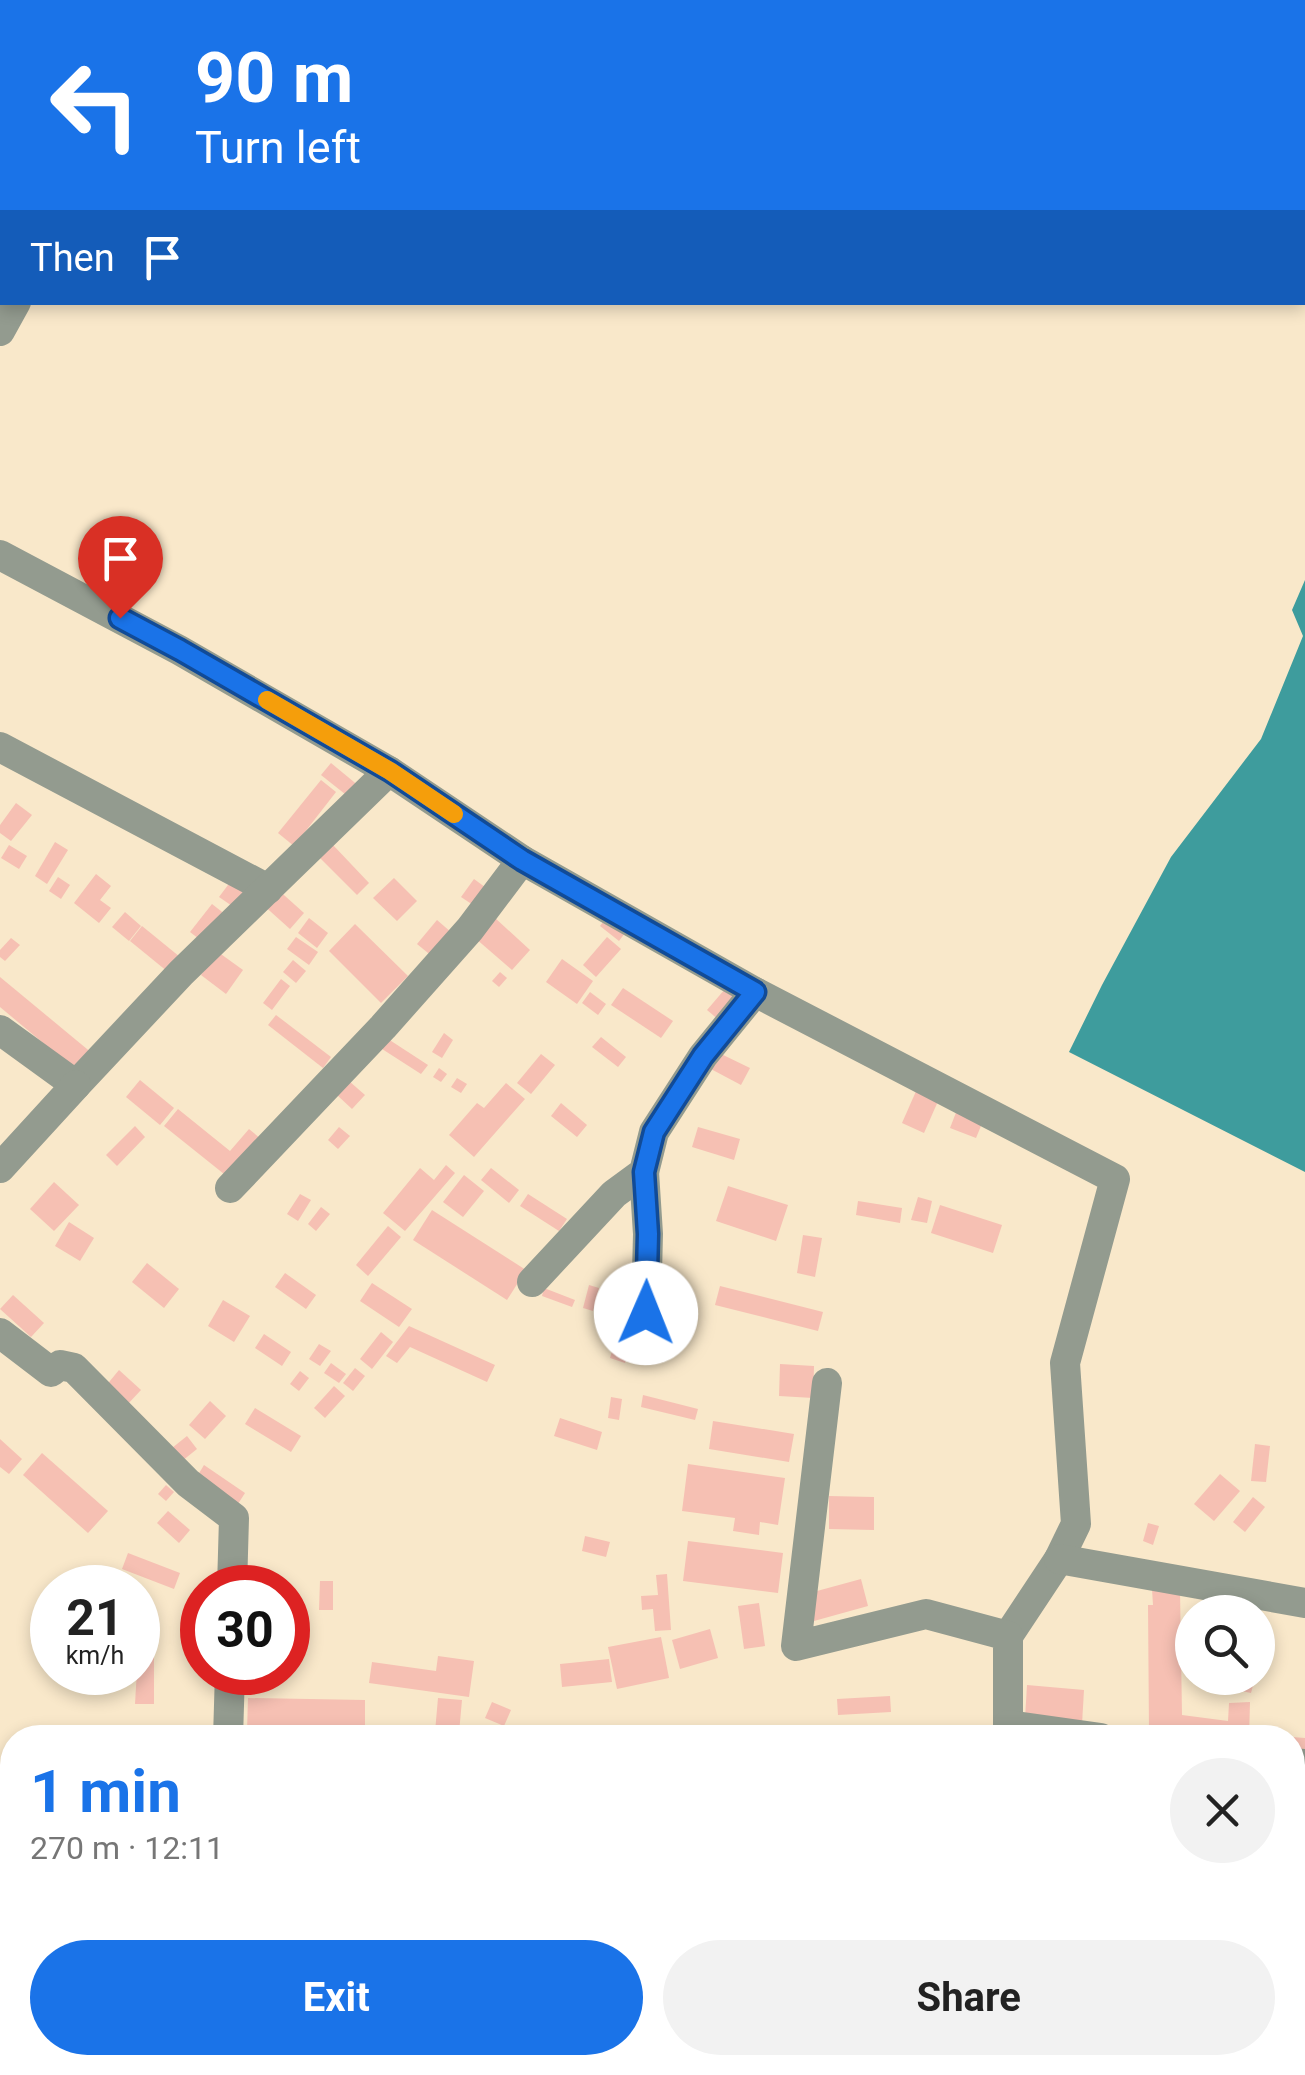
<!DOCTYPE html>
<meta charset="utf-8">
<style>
:root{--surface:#fff;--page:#f2f2f2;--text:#222;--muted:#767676;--accent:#1a73e8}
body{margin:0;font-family:Roboto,sans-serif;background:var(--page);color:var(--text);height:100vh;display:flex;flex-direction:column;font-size:38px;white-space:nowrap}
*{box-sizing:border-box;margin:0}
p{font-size:32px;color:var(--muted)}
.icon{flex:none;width:55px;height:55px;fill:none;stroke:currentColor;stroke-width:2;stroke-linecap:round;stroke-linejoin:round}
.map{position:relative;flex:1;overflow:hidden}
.drawer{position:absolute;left:0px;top:1725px;width:1305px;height:350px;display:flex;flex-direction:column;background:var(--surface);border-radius:40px 40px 0 0;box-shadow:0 5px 15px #0003}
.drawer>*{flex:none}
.top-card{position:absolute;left:0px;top:0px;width:1305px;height:305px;box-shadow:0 5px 15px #0003;background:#1a73e8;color:#fff;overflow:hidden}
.controls{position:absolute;left:1175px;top:1595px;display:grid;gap:20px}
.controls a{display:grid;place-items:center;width:100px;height:100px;border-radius:50%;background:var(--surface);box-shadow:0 5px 15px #0003;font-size:50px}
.speed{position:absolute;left:30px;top:1565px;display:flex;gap:20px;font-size:50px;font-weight:700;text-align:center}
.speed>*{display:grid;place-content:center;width:130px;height:130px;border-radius:50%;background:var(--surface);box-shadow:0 5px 15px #0003;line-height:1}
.speed small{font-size:25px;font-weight:400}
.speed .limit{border:15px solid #d22;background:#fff;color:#111}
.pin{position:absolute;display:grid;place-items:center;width:85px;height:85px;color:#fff;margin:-102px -42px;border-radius:50% 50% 50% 0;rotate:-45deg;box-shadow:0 0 10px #0007}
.pin .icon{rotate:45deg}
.me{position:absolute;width:110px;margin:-55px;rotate:1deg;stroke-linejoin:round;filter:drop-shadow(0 0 8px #0008)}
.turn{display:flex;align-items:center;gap:35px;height:210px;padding:0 30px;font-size:45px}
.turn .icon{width:130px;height:130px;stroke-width:2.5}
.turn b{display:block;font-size:70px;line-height:85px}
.then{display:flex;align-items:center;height:95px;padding:0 30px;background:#0003;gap:20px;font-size:38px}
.round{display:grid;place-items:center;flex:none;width:105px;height:105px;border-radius:52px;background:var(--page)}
.headline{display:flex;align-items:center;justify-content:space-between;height:170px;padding:0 30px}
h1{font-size:60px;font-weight:700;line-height:75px;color:var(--accent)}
.cta{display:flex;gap:20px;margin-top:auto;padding:20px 30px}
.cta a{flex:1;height:115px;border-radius:60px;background:var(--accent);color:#fff;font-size:40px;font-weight:700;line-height:115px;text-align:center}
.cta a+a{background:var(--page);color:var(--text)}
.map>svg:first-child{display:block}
.water{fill:#3e9c9d}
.building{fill:#f6c0b3}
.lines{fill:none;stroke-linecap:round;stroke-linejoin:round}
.minor{stroke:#939b8f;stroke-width:30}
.route-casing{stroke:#114b97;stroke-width:25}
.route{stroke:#1a73e8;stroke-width:18}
.slow{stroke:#f59e0b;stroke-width:18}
</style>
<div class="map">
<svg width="1305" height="2075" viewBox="0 0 1305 2075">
<rect width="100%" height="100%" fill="#f9e8ca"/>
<g class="water">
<path d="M 740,0 L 1074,0 L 1073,2 L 745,2 Z"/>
<path d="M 1305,580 L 1305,1172 L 1069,1052 L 1102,985 L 1171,857 L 1261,739 L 1303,636 L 1292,610 Z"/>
</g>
<g class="building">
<path d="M 331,763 L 360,787 L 350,798 L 321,775 Z"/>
<path d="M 321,780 L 336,792 L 294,846 L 278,833 Z"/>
<path d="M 16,803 L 32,815 L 11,841 L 0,833 L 0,825 Z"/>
<path d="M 55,842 L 68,850 L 47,884 L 35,876 Z"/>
<path d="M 9,845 L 27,856 L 19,869 L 1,858 Z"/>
<path d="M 333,845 L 369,883 L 357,895 L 320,858 Z"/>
<path d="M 96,874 L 111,886 L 100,900 L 111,908 L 99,923 L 74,903 Z"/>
<path d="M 58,877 L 70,885 L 61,899 L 49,891 Z"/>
<path d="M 394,878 L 417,901 L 397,921 L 373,898 Z"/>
<path d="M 474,879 L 489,890 L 476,907 L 461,897 Z"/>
<path d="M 231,881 L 246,891 L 235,908 L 219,897 Z"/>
<path d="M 275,887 L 304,913 L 290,929 L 261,903 Z"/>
<path d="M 212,904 L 226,915 L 203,942 L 190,932 Z"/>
<path d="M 125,912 L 141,926 L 129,941 L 112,927 Z"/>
<path d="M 609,914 L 628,929 L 619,941 L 600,926 Z"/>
<path d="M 494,917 L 530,950 L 512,970 L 475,938 Z"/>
<path d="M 309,918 L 328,933 L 317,948 L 298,933 Z"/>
<path d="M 437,920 L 452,933 L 433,957 L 417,944 Z"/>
<path d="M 355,924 L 408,976 L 381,1003 L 329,951 Z"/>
<path d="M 142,926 L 180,957 L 168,972 L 130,941 Z"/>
<path d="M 296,937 L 318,952 L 309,965 L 287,949 Z"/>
<path d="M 607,937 L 621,949 L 596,977 L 583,965 Z"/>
<path d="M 11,938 L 20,945 L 5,961 L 0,957 L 0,950 Z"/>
<path d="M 218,952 L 243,970 L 226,994 L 201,975 Z"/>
<path d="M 562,959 L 593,981 L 577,1004 L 546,982 Z"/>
<path d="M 293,960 L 306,971 L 296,983 L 283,972 Z"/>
<path d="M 500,972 L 507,978 L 499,987 L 492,981 Z"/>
<path d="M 0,977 L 93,1054 L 78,1072 L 0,1007 Z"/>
<path d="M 281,979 L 290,986 L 272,1010 L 263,1003 Z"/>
<path d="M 623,988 L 673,1021 L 661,1038 L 611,1005 Z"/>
<path d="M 725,989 L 738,1000 L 720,1021 L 707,1010 Z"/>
<path d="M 590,992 L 606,1004 L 598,1015 L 582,1003 Z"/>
<path d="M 276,1015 L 331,1057 L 323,1068 L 268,1025 Z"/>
<path d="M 444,1033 L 453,1040 L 442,1058 L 432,1052 Z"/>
<path d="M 385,1037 L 428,1065 L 421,1074 L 379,1047 Z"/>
<path d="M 601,1037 L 626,1057 L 618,1067 L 592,1047 Z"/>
<path d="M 717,1052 L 750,1068 L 741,1085 L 709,1068 Z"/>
<path d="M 541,1054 L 555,1065 L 531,1094 L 517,1083 Z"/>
<path d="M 439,1068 L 447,1074 L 441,1082 L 433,1077 Z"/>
<path d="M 457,1078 L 467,1084 L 461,1093 L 451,1087 Z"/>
<path d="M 140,1080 L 174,1108 L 160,1125 L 126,1097 Z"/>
<path d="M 349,1081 L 365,1095 L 352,1109 L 337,1095 Z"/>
<path d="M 506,1083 L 525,1099 L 474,1157 L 449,1135 L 477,1103 L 484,1108 Z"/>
<path d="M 917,1089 L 939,1099 L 924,1133 L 902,1123 Z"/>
<path d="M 561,1103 L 587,1125 L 577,1137 L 551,1116 Z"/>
<path d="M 178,1109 L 230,1151 L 249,1129 L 261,1139 L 229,1178 L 164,1126 Z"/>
<path d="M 957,1110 L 983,1121 L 976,1138 L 950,1128 Z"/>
<path d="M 135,1126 L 145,1137 L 117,1166 L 106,1155 Z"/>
<path d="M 339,1127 L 350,1136 L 338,1149 L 328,1140 Z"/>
<path d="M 698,1127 L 740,1139 L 734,1160 L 692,1147 Z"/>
<path d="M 446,1165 L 455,1173 L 405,1231 L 383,1213 L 420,1168 L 434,1180 Z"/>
<path d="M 491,1168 L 519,1190 L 509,1203 L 481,1180 Z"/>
<path d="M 464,1175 L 484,1191 L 463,1217 L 443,1202 Z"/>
<path d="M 54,1182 L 79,1205 L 54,1231 L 30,1209 Z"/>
<path d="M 728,1186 L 788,1205 L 776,1241 L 716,1221 Z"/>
<path d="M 300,1194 L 311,1200 L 298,1221 L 287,1214 Z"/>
<path d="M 528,1194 L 567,1219 L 559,1231 L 520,1206 Z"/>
<path d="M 918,1197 L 932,1201 L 927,1223 L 911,1220 Z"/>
<path d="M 858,1201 L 902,1208 L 900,1223 L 856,1215 Z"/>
<path d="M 940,1205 L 1002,1225 L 993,1253 L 931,1233 Z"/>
<path d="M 321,1207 L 330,1214 L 316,1231 L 308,1224 Z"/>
<path d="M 432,1210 L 526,1270 L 507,1300 L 413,1240 Z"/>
<path d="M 69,1222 L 94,1238 L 80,1261 L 55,1246 Z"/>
<path d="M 388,1226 L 401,1237 L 368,1276 L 356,1265 Z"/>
<path d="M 803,1235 L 822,1238 L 815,1277 L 797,1273 Z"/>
<path d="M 147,1263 L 179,1289 L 164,1308 L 132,1282 Z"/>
<path d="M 285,1273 L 316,1295 L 306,1309 L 275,1287 Z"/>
<path d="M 372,1283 L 412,1309 L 399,1327 L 360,1301 Z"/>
<path d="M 589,1285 L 599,1288 L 593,1311 L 583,1308 Z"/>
<path d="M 720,1286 L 823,1312 L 818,1331 L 715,1305 Z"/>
<path d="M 544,1288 L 575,1300 L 572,1307 L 542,1296 Z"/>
<path d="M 13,1295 L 44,1323 L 31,1337 L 0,1309 Z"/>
<path d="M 223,1300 L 250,1316 L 234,1342 L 208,1326 Z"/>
<path d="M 409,1326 L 495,1365 L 487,1382 L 410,1347 L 397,1363 L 386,1356 Z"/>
<path d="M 381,1332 L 393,1342 L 372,1369 L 360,1359 Z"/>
<path d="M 264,1334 L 291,1352 L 282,1366 L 255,1348 Z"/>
<path d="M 615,1341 L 630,1346 L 625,1363 L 610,1358 Z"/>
<path d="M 319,1344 L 331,1351 L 320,1366 L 309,1359 Z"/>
<path d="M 637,1350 L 652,1354 L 649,1365 L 634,1360 Z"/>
<path d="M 331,1363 L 346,1374 L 339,1383 L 324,1373 Z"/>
<path d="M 780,1364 L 814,1366 L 813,1398 L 779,1396 Z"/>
<path d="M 355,1368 L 365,1376 L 353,1391 L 343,1383 Z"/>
<path d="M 119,1370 L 141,1390 L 126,1406 L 105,1387 Z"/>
<path d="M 300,1371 L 309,1378 L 299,1391 L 290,1384 Z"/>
<path d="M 334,1386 L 345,1396 L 325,1418 L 314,1408 Z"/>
<path d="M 643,1395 L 698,1409 L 695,1420 L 641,1407 Z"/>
<path d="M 611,1397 L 622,1399 L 619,1420 L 608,1418 Z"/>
<path d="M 210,1401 L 226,1416 L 205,1439 L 189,1425 Z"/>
<path d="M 255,1408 L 301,1436 L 291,1452 L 245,1424 Z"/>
<path d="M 560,1418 L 602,1432 L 597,1450 L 554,1436 Z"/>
<path d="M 713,1421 L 794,1434 L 789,1462 L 709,1449 Z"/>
<path d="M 187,1436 L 197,1449 L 182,1461 L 172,1448 Z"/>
<path d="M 0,1439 L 22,1459 L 9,1474 L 0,1467 Z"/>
<path d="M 1255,1444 L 1270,1446 L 1266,1482 L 1251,1481 Z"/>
<path d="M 42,1453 L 108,1511 L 88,1533 L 23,1475 Z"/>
<path d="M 688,1464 L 785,1478 L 778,1525 L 760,1522 L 759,1535 L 733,1531 L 735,1518 L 682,1511 Z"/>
<path d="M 204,1465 L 245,1493 L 236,1507 L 195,1480 Z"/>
<path d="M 1220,1474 L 1240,1491 L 1214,1521 L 1194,1504 Z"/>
<path d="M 166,1485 L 174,1492 L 166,1501 L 158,1494 Z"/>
<path d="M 829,1496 L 874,1497 L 874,1530 L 829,1529 Z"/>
<path d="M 1253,1497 L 1265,1507 L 1245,1532 L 1233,1522 Z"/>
<path d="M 168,1511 L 190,1530 L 179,1543 L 157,1523 Z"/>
<path d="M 1148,1523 L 1159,1526 L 1153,1545 L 1143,1541 Z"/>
<path d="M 585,1536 L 610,1542 L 606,1557 L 582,1551 Z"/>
<path d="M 688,1541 L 783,1553 L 778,1593 L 683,1581 Z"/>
<path d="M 128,1553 L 180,1573 L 174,1589 L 122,1569 Z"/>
<path d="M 667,1574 L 671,1630 L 655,1631 L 653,1609 L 642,1610 L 641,1596 L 658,1595 L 656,1575 Z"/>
<path d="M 273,1578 L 286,1579 L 285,1588 L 272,1588 Z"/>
<path d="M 861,1579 L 868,1606 L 814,1621 L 806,1594 Z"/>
<path d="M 320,1581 L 333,1581 L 333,1610 L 319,1610 Z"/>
<path d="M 1152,1589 L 1180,1589 L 1182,1715 L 1228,1721 L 1229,1703 L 1250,1702 L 1249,1738 L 1174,1738 L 1149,1733 L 1148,1605 L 1153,1605 Z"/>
<path d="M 759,1603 L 765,1646 L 744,1649 L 738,1606 Z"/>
<path d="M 710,1629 L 718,1658 L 680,1669 L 672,1640 Z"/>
<path d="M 661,1637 L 669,1678 L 617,1689 L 608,1647 Z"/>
<path d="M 138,1653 L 154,1653 L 154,1704 L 135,1704 Z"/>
<path d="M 438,1656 L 474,1661 L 469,1697 L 369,1683 L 372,1662 L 436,1671 Z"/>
<path d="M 609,1659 L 612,1682 L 562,1687 L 560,1664 Z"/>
<path d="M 1235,1678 L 1255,1678 L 1251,1693 L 1232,1689 Z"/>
<path d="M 1027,1685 L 1084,1690 L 1082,1724 L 1025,1719 Z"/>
<path d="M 890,1696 L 891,1712 L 838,1715 L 837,1699 Z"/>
<path d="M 248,1698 L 365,1700 L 365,1735 L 247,1732 Z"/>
<path d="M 438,1698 L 462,1700 L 459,1733 L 435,1732 Z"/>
<path d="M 492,1702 L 511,1710 L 504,1726 L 485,1718 Z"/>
<path d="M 680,1730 L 681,1738 L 658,1738 L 658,1736 Z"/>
<path d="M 1292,1737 L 1305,1738 L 1305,1756 L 1292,1755 Z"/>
<path d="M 1292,1818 L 1305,1819 L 1305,1859 L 1292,1858 Z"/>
<path d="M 0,1944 L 12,1946 L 12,1970 L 0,1968 Z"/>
<path d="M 1292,1950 L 1305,1952 L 1305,1981 L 1292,1978 Z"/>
<path d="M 0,2001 L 12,2002 L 12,2038 L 0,2037 Z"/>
<path d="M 338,2062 L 367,2062 L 366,2075 L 337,2075 Z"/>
<path d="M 615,2062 L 660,2067 L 659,2075 L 613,2075 Z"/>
<path d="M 740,2062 L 761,2062 L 760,2075 L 738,2075 Z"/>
<path d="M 1002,2062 L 1043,2062 L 1042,2070 L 1002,2065 Z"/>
<path d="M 1235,2062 L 1272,2062 L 1267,2075 Z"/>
</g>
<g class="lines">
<g class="minor">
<path d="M 191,2 L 193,0"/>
<path d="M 0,331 L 16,302"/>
<path d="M 0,555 L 179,650 L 389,771"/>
<path d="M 0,747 L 268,889"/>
<path d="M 0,1030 L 76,1085 L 181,973 L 389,771 L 522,860 L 755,992 L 1115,1179 L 1065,1363 L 1076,1524 L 1059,1559 L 1008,1636"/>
<path d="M 0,1168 L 76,1085"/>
<path d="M 644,1172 L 648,1234 L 646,1313"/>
<path d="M 230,1188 L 383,1027 L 470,929 L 522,860"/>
<path d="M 532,1282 L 614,1194 L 644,1172 L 654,1132 L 703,1056 L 755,992"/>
<path d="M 0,1333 L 51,1372 L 60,1365 L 74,1368 L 188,1483 L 234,1518 L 232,1588"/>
<path d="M 827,1383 L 796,1646 L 926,1614 L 1008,1636 L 1008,1738"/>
<path d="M 1059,1559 L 1305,1603"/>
<path d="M 1008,1725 L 1101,1738"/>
<path d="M 228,1738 L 230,1672"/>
<path d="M 1292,1763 L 1305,1764"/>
<path d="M 1292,2047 L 1305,2020"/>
<path d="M 219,2075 L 219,2062"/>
<path d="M 989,2075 L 990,2062"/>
</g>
</g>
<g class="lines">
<g class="route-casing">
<path id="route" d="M 120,618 L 180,650 L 390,771 L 522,860 L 755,992 L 703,1056 L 654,1132 L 644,1172 L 648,1234 L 646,1313"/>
</g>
<use href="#route" class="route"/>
<path class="slow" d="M 267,700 L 390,771 L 454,814"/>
</g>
</svg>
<div class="controls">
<a><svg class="icon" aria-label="search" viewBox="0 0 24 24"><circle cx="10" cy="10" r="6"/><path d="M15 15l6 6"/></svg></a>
</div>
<div class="speed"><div>21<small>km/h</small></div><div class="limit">30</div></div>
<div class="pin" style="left:120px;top:618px;background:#d93025"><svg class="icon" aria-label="arrive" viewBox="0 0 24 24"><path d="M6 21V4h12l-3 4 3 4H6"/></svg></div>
<svg class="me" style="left:646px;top:1313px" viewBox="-20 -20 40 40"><circle r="19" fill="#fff"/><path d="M0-13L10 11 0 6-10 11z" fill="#1a73e8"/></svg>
<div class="top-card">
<div class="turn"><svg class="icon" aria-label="left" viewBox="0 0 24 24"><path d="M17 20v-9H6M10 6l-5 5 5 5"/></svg><div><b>90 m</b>Turn left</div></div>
<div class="then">Then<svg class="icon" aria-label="arrive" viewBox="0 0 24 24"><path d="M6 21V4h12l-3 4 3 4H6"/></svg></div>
</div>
<section class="drawer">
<div class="headline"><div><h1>1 min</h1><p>270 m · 12:11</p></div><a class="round"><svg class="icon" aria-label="close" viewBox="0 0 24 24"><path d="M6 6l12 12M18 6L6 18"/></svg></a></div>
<div class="cta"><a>Exit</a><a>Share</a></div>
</section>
</div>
